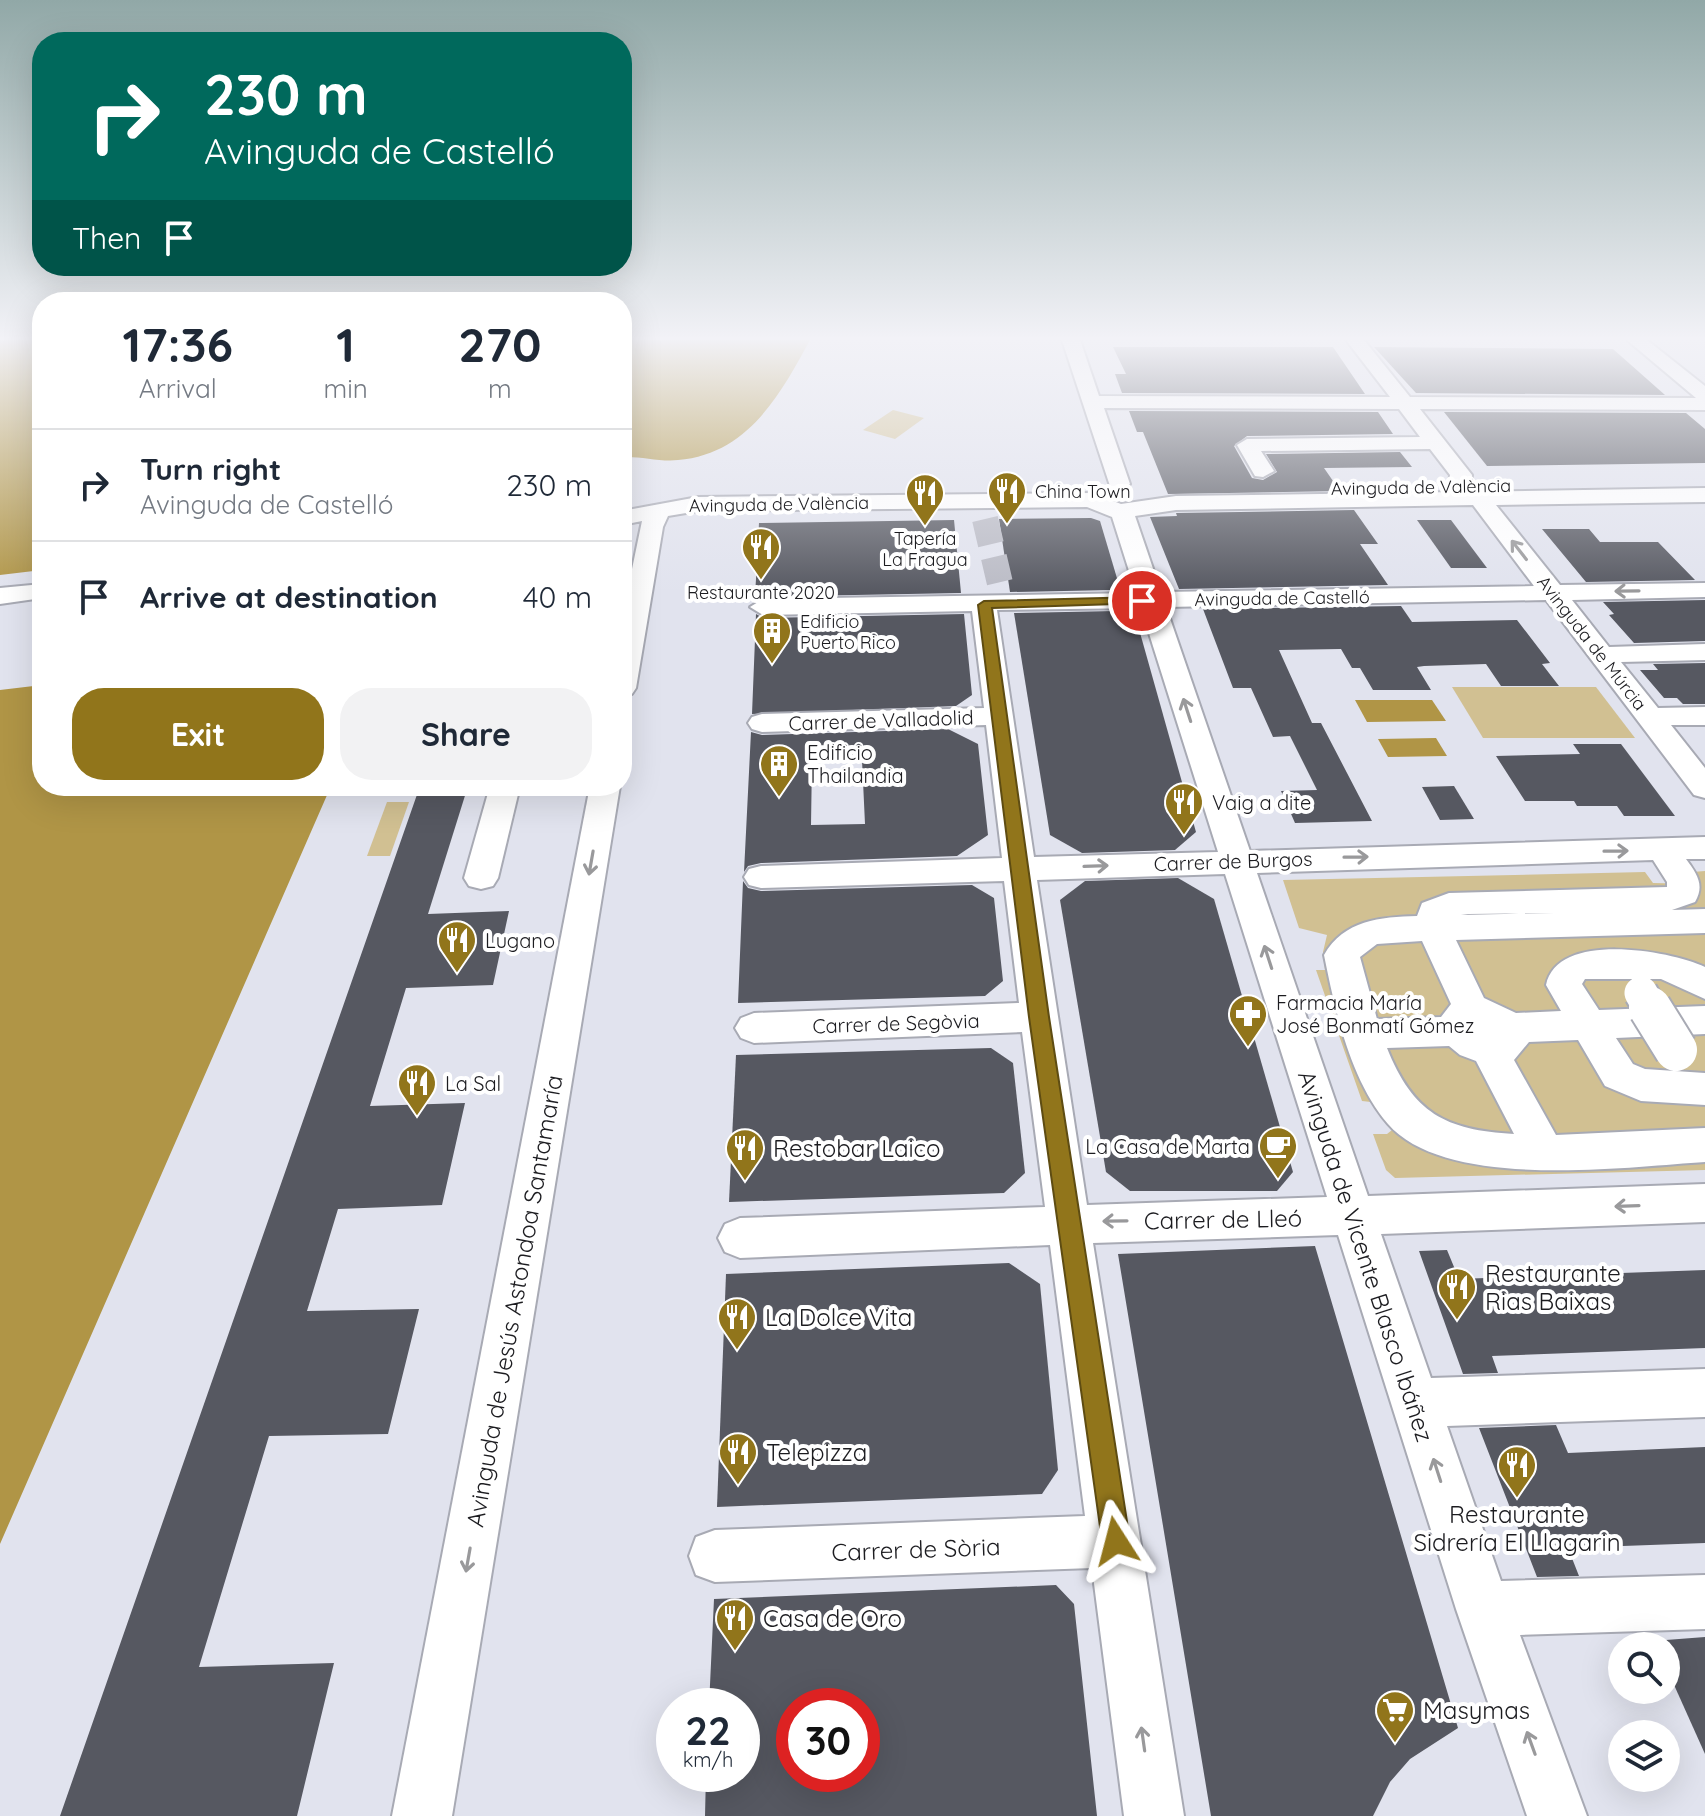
<!DOCTYPE html>
<meta charset="utf-8">
<style>
:root{--surface:#fff;--page:#f2f2f3;--text:#1f2937;--muted:#747a83;--line:#e0e1e3;--accent:#91751b}
body{margin:0;font-family:Quicksand,sans-serif;background:var(--page);color:var(--text);height:100vh;display:flex;flex-direction:column;font-size:30px;white-space:nowrap}
*{box-sizing:border-box;margin:0}
p{font-size:26px;color:var(--muted)}
.icon{flex:none;width:44px;height:44px;fill:none;stroke:currentColor;stroke-width:2;stroke-linecap:round;stroke-linejoin:round}
.map{position:relative;flex:1;overflow:hidden}
.panel{position:absolute;left:32px;top:292px;width:600px;height:504px;display:flex;flex-direction:column;background:var(--surface);border-radius:32px;box-shadow:0 8px 32px #0002}
.panel>*{flex:none}
.guide{position:absolute;left:32px;top:32px;width:600px;height:244px;border-radius:32px;box-shadow:0 8px 32px #0002;background:#00695c;color:#fff;overflow:hidden}
.fabs{position:absolute;left:1608px;top:1632px;display:grid;gap:16px}
.fabs a{display:grid;place-items:center;width:72px;height:72px;border-radius:50%;background:var(--surface);box-shadow:0 8px 32px #0002;font-size:40px}
.speed{position:absolute;left:656px;top:1688px;display:flex;gap:16px;font-size:40px;font-weight:700;text-align:center}
.speed>*{display:grid;place-content:center;width:104px;height:104px;border-radius:50%;background:var(--surface);box-shadow:0 8px 32px #0002;line-height:1}
.speed small{font-size:20px;font-weight:400}
.speed .limit{border:12px solid #d22;background:#fff;color:#111}
.pin{position:absolute;display:grid;place-items:center;width:68px;height:68px;color:#fff;margin:-34px;border:4px solid #fff;border-radius:50%;box-shadow:0 2px 8px #0007}
.me{position:absolute;width:88px;margin:-44px;rotate:351deg;stroke-linejoin:round;filter:drop-shadow(0 0 6px #0008)}
.turn{display:flex;align-items:center;gap:28px;height:168px;padding:0 40px;font-size:36px}
.turn .icon{width:104px;height:104px;stroke-width:2.5}
.turn b{display:block;font-size:56px;line-height:68px}
.then{display:flex;align-items:center;height:76px;padding:0 40px;background:#0003;gap:16px;font-size:30px}
.eta{display:flex;justify-content:space-evenly;align-items:center;height:136px;text-align:center}
.eta b{font-size:48px;font-weight:700;line-height:56px}
.action{display:flex;gap:16px;margin-top:auto;padding:16px 40px}
.action a{flex:1;height:92px;border-radius:32px;background:var(--accent);color:#fff;font-size:32px;font-weight:700;line-height:92px;text-align:center}
.action a+a{background:var(--page);color:var(--text)}
ul{padding:0;list-style:none}
li{display:flex;align-items:center;gap:24px;height:112px;padding:0 40px;border-top:2px solid var(--line)}
li div{flex:1}
li b{display:block;font-size:30px}
li em{font-style:normal}
.map>svg:first-child{display:block}
.green{fill:#d1c092}
.water{fill:#b09546}
.building{fill:#565861;fill-rule:evenodd}
.lines{fill:none;stroke-linecap:round;stroke-linejoin:round}
.minor-tunnel{stroke:#babbc5;stroke-width:26;stroke-dasharray:26 13;stroke-linecap:butt}
.minor-casing{stroke:#a8aab4;stroke-width:4}
.minor{fill:#fff;fill-rule:evenodd}
.minor-bridge-far1-casing{stroke:#a8aab4;stroke-width:37;stroke-linecap:butt}
.minor-bridge-casing{stroke:#a8aab4;stroke-width:46;stroke-linecap:butt}
.minor-bridge-far1{stroke:#fff;stroke-width:33}
.minor-bridge{stroke:#fff;stroke-width:42}
.oneway{stroke:#99999b}
.route{fill:#91751b;stroke:#5e4c12;stroke-width:2}
.labels{text-anchor:middle;dominant-baseline:central;stroke-width:8;stroke-linejoin:round;paint-order:stroke}
.far-street-label{font-size:18px;fill:#1c1c20;stroke:#fff}
.far-poi-label{font-size:18px;fill:#1c1c20;stroke:#fff;text-anchor:start}
.street-label{font-size:20px;fill:#1c1c20;stroke:#fff}
.poi-label{font-size:20px;fill:#1c1c20;stroke:#fff;text-anchor:start}
.near-poi-label{font-size:24px;fill:#1c1c20;stroke:#fff;text-anchor:start}
.near-street-label{font-size:24px;fill:#1c1c20;stroke:#fff}
</style>
<div class="map">
<svg width="1705" height="1816" viewBox="0 0 1705 1816">
<rect width="100%" height="100%" fill="#e1e3ee"/>
<g class="green">
<path d="M 893,410 L 924,418 L 895,439 L 863,430 Z"/>
<path d="M 1452,687 L 1596,687 L 1635,738 L 1483,738 Z"/>
<path d="M 387,802 L 409,802 L 390,856 L 367,856 Z"/>
<path d="M 1705,871 L 1705,1170 L 1395,1178 L 1386,1170 L 1373,1134 L 1387,1134 L 1392,1130 L 1371,1102 L 1362,1101 L 1316,970 L 1325,970 L 1323,952 L 1327,935 L 1299,928 L 1283,880 L 1645,872 L 1653,883 L 1699,884 L 1692,872 Z"/>
</g>
<g class="water">
<path d="M 0,340 L 42,340 L 42,570 L 0,575 Z"/>
<path d="M 622,340 L 810,340 C 780,395 748,454 678,460 C 660,462 641,456 622,457 Z"/>
<path d="M 42,685 L 42,786 L 331,786 L 0,1544 L 0,690 Z"/>
<path d="M 1355,700 L 1432,700 L 1446,721 L 1367,722 Z"/>
<path d="M 1436,738 L 1447,756 L 1388,757 L 1378,739 Z"/>
</g>
<g class="building">
<path d="M 1113,347 L 1333,347 L 1365,394 L 1122,393 L 1115,374 L 1126,374 Z"/>
<path d="M 1374,347 L 1613,349 L 1665,395 L 1416,393 Z"/>
<path d="M 1129,411 L 1378,412 L 1393,434 L 1247,436 L 1234,446 L 1252,478 L 1263,480 L 1277,472 L 1266,454 L 1400,452 L 1412,467 L 1324,468 L 1340,491 L 1168,494 L 1143,432 L 1137,432 Z"/>
<path d="M 1444,412 L 1686,413 L 1705,429 L 1705,463 L 1487,466 Z"/>
<path d="M 1354,510 L 1378,544 L 1360,544 L 1388,585 L 1179,589 L 1150,517 L 1177,516 L 1176,513 Z"/>
<path d="M 1091,518 L 1100,521 L 1119,585 L 1112,590 L 1010,592 L 999,519 Z"/>
<path d="M 954,520 L 961,593 L 755,597 L 759,523 Z"/>
<path d="M 1417,520 L 1451,520 L 1487,568 L 1451,568 Z"/>
<path d="M 1542,529 L 1589,529 L 1600,542 L 1658,542 L 1695,580 L 1586,582 Z"/>
<path d="M 1705,600 L 1705,641 L 1634,643 L 1609,615 L 1614,614 L 1603,602 Z"/>
<path d="M 1401,606 L 1412,622 L 1517,620 L 1550,663 L 1542,664 L 1559,686 L 1501,686 L 1486,664 L 1424,666 L 1417,667 L 1431,690 L 1373,690 L 1360,668 L 1352,668 L 1341,649 L 1279,650 L 1312,723 L 1321,723 L 1372,821 L 1295,823 L 1281,791 L 1317,790 L 1290,736 L 1273,737 L 1251,688 L 1233,688 L 1203,609 Z"/>
<path d="M 1115,611 L 1137,622 L 1196,832 L 1175,850 L 1082,853 L 1050,835 L 1014,613 Z"/>
<path d="M 756,614 L 763,618 L 964,614 L 972,695 L 956,706 L 752,714 Z"/>
<path d="M 1705,663 L 1705,704 L 1683,704 L 1677,698 L 1664,698 L 1640,670 L 1658,670 L 1653,664 Z"/>
<path d="M 948,729 L 978,744 L 988,835 L 957,856 L 761,863 L 748,866 L 744,872 L 751,732 L 762,735 ZM 812,760 L 862,760 L 865,824 L 811,825 Z"/>
<path d="M 1573,744 L 1621,744 L 1675,816 L 1624,816 L 1617,806 L 1577,806 L 1574,801 L 1525,801 L 1496,756 L 1580,754 Z"/>
<path d="M 420,786 L 468,786 L 428,914 L 509,911 L 493,985 L 406,988 L 370,1106 L 465,1103 L 442,1205 L 338,1209 L 307,1311 L 419,1309 L 388,1434 L 269,1436 L 199,1667 L 334,1663 L 297,1816 L 60,1816 Z"/>
<path d="M 1454,786 L 1474,819 L 1440,820 L 1422,787 Z"/>
<path d="M 1178,878 L 1214,899 L 1293,1172 L 1277,1191 L 1130,1191 L 1106,1172 L 1060,900 L 1085,881 Z"/>
<path d="M 743,881 L 748,888 L 761,891 L 972,885 L 994,898 L 1003,981 L 985,996 L 738,1003 Z"/>
<path d="M 991,1048 L 1013,1063 L 1025,1173 L 1004,1193 L 729,1202 L 736,1055 Z"/>
<path d="M 1315,1246 L 1458,1728 L 1410,1759 L 1390,1782 L 1373,1816 L 1211,1816 L 1118,1254 Z"/>
<path d="M 1447,1250 L 1459,1279 L 1705,1270 L 1705,1348 L 1492,1356 L 1498,1373 L 1463,1374 L 1419,1251 Z"/>
<path d="M 1009,1263 L 1040,1284 L 1058,1470 L 1042,1494 L 717,1507 L 726,1274 Z"/>
<path d="M 1556,1425 L 1568,1453 L 1705,1447 L 1705,1543 L 1568,1548 L 1579,1576 L 1537,1577 L 1479,1428 Z"/>
<path d="M 1056,1585 L 1074,1604 L 1097,1816 L 705,1816 L 706,1774 L 742,1774 L 742,1706 L 709,1706 L 714,1599 ZM 794,1706 L 862,1706 L 862,1774 L 794,1774 Z"/>
<path d="M 1705,1637 L 1705,1754 L 1666,1667 L 1666,1640 Z"/>
</g>
<g class="lines">
<path class="minor-tunnel" d="M 985,519 L 1002,592"/>
<g class="minor-casing">
<g id="minor">
<path d="M 1062,340 L 1080,340 L 1099,396 L 1390,397 L 1346,340 L 1364,340 L 1410,397 L 1696,398 L 1627,340 L 1647,340 L 1705,386 L 1705,410 L 1420,409 L 1472,475 L 1471,486 L 1463,492 L 1705,488 L 1705,502 L 1496,505 L 1560,585 L 1705,583 L 1705,597 L 1572,600 L 1609,647 L 1705,644 L 1705,660 L 1621,662 L 1658,708 L 1705,707 L 1705,725 L 1671,725 L 1705,768 L 1705,798 L 1694,795 L 1546,600 L 1166,607 L 1250,851 L 1705,837 L 1705,859 L 1686,859 C 1697,874 1705,885 1695,902 L 1672,910 L 1705,909 L 1705,933 L 1456,940 L 1484,998 L 1516,1013 L 1561,1011 L 1546,985 C 1557,931 1668,950 1705,967 L 1705,999 L 1661,979 L 1585,979 L 1582,984 L 1599,1010 L 1705,1006 L 1705,1034 L 1616,1038 L 1633,1064 L 1645,1069 L 1705,1073 L 1705,1105 L 1641,1101 L 1605,1086 L 1578,1040 L 1529,1042 L 1514,1060 L 1556,1135 L 1705,1128 L 1705,1162 C 1625,1167 1446,1191 1388,1124 C 1350,1080 1335,1010 1324,955 C 1344,920 1380,917 1417,916 L 1422,903 L 1449,893 L 1667,887 L 1667,882 L 1653,860 L 1257,873 L 1368,1196 L 1705,1184 L 1705,1222 L 1381,1234 L 1431,1378 L 1705,1369 L 1705,1417 L 1447,1426 L 1501,1581 L 1705,1575 L 1705,1629 L 1520,1635 L 1587,1816 L 1527,1816 L 1456,1609 L 1338,1235 L 1093,1243 L 1184,1816 L 1124,1816 L 1092,1568 L 715,1582 L 696,1575 L 689,1556 L 696,1537 L 715,1530 L 1085,1516 L 1050,1245 L 740,1258 L 725,1252 L 718,1238 L 725,1224 L 740,1218 L 1045,1207 L 1022,1032 L 754,1043 L 741,1038 L 735,1028 L 741,1018 L 754,1013 L 1019,1003 L 1004,881 L 761,888 L 749,885 L 744,877 L 749,869 L 761,866 L 1002,858 L 986,725 L 762,732 L 752,729 L 748,723 L 752,717 L 762,714 L 984,708 L 972,611 L 763,615 L 750,607 L 763,599 L 1136,593 L 1112,517 L 1087,507 L 698,511 L 668,516 L 663,527 L 636,688 L 632,694 L 622,696 L 622,617 L 642,521 L 622,525 L 622,511 L 698,497 L 1092,493 L 1121,504 L 1176,496 L 1458,492 L 1449,486 L 1450,475 L 1430,449 L 1261,451 L 1274,471 L 1263,477 L 1255,476 L 1237,445 L 1247,439 L 1420,437 L 1399,409 L 1104,408 L 1130,484 L 1119,491 L 1111,489 ZM 1473,505 L 1534,586 L 1161,592 L 1135,516 L 1176,510 ZM 1141,608 L 1218,852 L 1034,857 L 997,610 ZM 1225,874 L 1327,1197 L 1087,1205 L 1037,880 ZM 1555,913 L 1461,915 L 1468,914 ZM 1422,941 L 1451,1004 L 1441,1017 L 1377,1019 L 1360,957 L 1377,944 ZM 1449,1046 L 1460,1055 L 1476,1061 L 1514,1134 C 1445,1130 1413,1113 1387,1048 Z"/>
<path d="M 42,584 L 42,598 L 0,604 L 0,588 Z"/>
<path d="M 490,786 L 520,786 L 498,878 L 493,886 L 481,889 L 469,886 L 464,878 Z"/>
<path d="M 590,786 L 620,786 L 452,1816 L 392,1816 Z"/>
</g>
</g>
<use href="#minor" class="minor"/>
<g class="minor-bridge-far1-casing">
<path id="minor-bridge-far1" d="M 1641,993 L 1651,1010"/>
</g>
<g class="minor-bridge-casing">
<path id="minor-bridge" d="M 1650,1008 L 1676,1050"/>
</g>
<use href="#minor-bridge-far1" class="minor-bridge-far1"/>
<use href="#minor-bridge" class="minor-bridge"/>
</g>
<defs><path id="oneway-shaft" d="M-6 0H5M1.5-3L5.5 0L1.5 3" fill="none" stroke-width="1.6" stroke-linecap="round" stroke-linejoin="round" transform="scale(2)"/></defs>
<g class="oneway">
<use href="#oneway-shaft" transform="translate(1519 550) rotate(-128)"/>
<use href="#oneway-shaft" transform="translate(1627 591) rotate(179)"/>
<use href="#oneway-shaft" transform="translate(1187 710) rotate(-108)"/>
<use href="#oneway-shaft" transform="translate(1616 851) rotate(-1)"/>
<use href="#oneway-shaft" transform="translate(1356 857) rotate(-1)"/>
<use href="#oneway-shaft" transform="translate(591 863) rotate(100)"/>
<use href="#oneway-shaft" transform="translate(1096 866) rotate(-2)"/>
<use href="#oneway-shaft" transform="translate(1268 957) rotate(-108)"/>
<use href="#oneway-shaft" transform="translate(1627 1206) rotate(178)"/>
<use href="#oneway-shaft" transform="translate(1115 1221) rotate(179)"/>
<use href="#oneway-shaft" transform="translate(1437 1470) rotate(-108)"/>
<use href="#oneway-shaft" transform="translate(468 1560) rotate(100)"/>
<use href="#oneway-shaft" transform="translate(1143 1739) rotate(-98)"/>
<use href="#oneway-shaft" transform="translate(1531 1743) rotate(-110)"/>
</g>
<linearGradient id="sky" x2="0" y2="1"><stop stop-color="#91a8a7"/><stop offset="0.57" stop-color="#f2f2f7"/><stop offset="1" stop-color="#f2f2f7" stop-opacity="0"/></linearGradient>
<rect width="1705" height="594" fill="url(#sky)"/>
<path class="route" d="M 1142,597 L 1147,598 L 1147,603 L 992,608 L 1049,1017 L 1130,1541 L 1126,1551 L 1116,1555 L 1107,1551 L 1102,1541 L 1029,1017 L 978,605 L 984,601 Z"/>
<defs>
<g id="restaurant-pin" transform="scale(2)"><path d="M0 17L-7.5 6A9.5 9.5 0 1 1 7.5 6Z" fill="#91751b" stroke="#fff"/><path d="M-5-6h1v4h1v-4h1v4h1v-4h1v5L-1.5 .5V6h-2V.5L-5-1ZM5-6V6H3V1.5H1.5Q1.5-4 5-6Z" fill="#fff"/></g>
<g id="building-pin" transform="scale(2)"><path d="M0 17L-7.5 6A9.5 9.5 0 1 1 7.5 6Z" fill="#91751b" stroke="#fff"/><path d="M-4-6H4V6H1V3H-1V6H-4ZM-2.5-4.3h1.7v1.8h-1.7ZM.8-4.3h1.7v1.8H.8ZM-2.5-1h1.7V.8h-1.7ZM.8-1h1.7V.8H.8Z" fill="#fff"/></g>
<g id="pharmacy-pin" transform="scale(2)"><path d="M0 17L-7.5 6A9.5 9.5 0 1 1 7.5 6Z" fill="#91751b" stroke="#fff"/><path d="M-2-6h4v4h4v4h-4v4h-4v-4h-4v-4h4Z" fill="#fff"/></g>
<g id="cafe-pin" transform="scale(2)"><path d="M0 17L-7.5 6A9.5 9.5 0 1 1 7.5 6Z" fill="#91751b" stroke="#fff"/><path d="M-5.5-4.5H6V0H3Q3 3.5 0 3.5H-2.5Q-5.5 3.5-5.5 0ZM3-3.2v2h1.7v-2ZM-6 4.5H4V6H-6Z" fill="#fff"/></g>
<g id="supermarket-pin" transform="scale(2)"><path d="M0 17L-7.5 6A9.5 9.5 0 1 1 7.5 6Z" fill="#91751b" stroke="#fff"/><path d="M-6-5.5h2.5l.6 2H6L4.5 2H-2.5L-4.4-4H-6ZM-1.5 3.2a1.3 1.3 0 1 0 .1 0ZM3 3.2a1.3 1.3 0 1 0 .1 0Z" fill="#fff"/></g>
</defs>
<g fill-rule="evenodd">
<use href="#restaurant-pin" x="1007" y="491"/>
<use href="#restaurant-pin" x="925" y="493"/>
<use href="#restaurant-pin" x="761" y="547"/>
<use href="#building-pin" x="772" y="631"/>
<use href="#building-pin" x="779" y="764"/>
<use href="#restaurant-pin" x="1184" y="802"/>
<use href="#restaurant-pin" x="457" y="940"/>
<use href="#pharmacy-pin" x="1248" y="1014"/>
<use href="#restaurant-pin" x="417" y="1083"/>
<use href="#cafe-pin" x="1278" y="1146"/>
<use href="#restaurant-pin" x="745" y="1148"/>
<use href="#restaurant-pin" x="1457" y="1287"/>
<use href="#restaurant-pin" x="737" y="1317"/>
<use href="#restaurant-pin" x="738" y="1452"/>
<use href="#restaurant-pin" x="1517" y="1465"/>
<use href="#restaurant-pin" x="735" y="1618"/>
<use href="#supermarket-pin" x="1395" y="1710"/>
</g>
<g class="labels">
<g class="far-street-label">
<text transform="translate(1421 487) rotate(-1)">Avinguda de València</text>
<text transform="translate(779 504) rotate(-1)">Avinguda de València</text>
<text transform="translate(1282 598) rotate(-1)">Avinguda de Castelló</text>
<text transform="translate(1592 643) rotate(52)">Avinguda de Múrcia</text>
</g>
<g class="far-poi-label">
<text x="1035" y="491">China Town</text>
<text x="925" y="538" text-anchor="middle">Tapería<tspan x="925" dy="21">La Fragua</tspan></text>
<text x="761" y="592" text-anchor="middle">Restaurante 2020</text>
<text x="800" y="621">Edificio<tspan x="800" dy="21">Puerto Rico</tspan></text>
</g>
<g class="street-label">
<text transform="translate(881 720) rotate(-2)">Carrer de Valladolid</text>
<text transform="translate(1233 861) rotate(-2)">Carrer de Burgos</text>
<text transform="translate(896 1023) rotate(-2)">Carrer de Segòvia</text>
</g>
<g class="poi-label">
<text x="807" y="752">Edificio<tspan x="807" dy="23">Thailandia</tspan></text>
<text x="1212" y="802">Vaig a dite</text>
<text x="485" y="940">Lugano</text>
<text x="1276" y="1002">Farmacia María<tspan x="1276" dy="23">José Bonmatí Gómez</tspan></text>
<text x="445" y="1083">La Sal</text>
<text x="1250" y="1146" text-anchor="end">La Casa de Marta</text>
</g>
<g class="near-poi-label">
<text x="773" y="1148">Restobar Laico</text>
<text x="1485" y="1273">Restaurante<tspan x="1485" dy="28">Rias Baixas</tspan></text>
<text x="765" y="1317">La Dolce Vita</text>
<text x="766" y="1452">Telepizza</text>
<text x="1517" y="1514" text-anchor="middle">Restaurante<tspan x="1517" dy="28">Sidrería El Llagarin</tspan></text>
<text x="763" y="1618">Casa de Oro</text>
<text x="1423" y="1710">Masymas</text>
</g>
<g class="near-street-label">
<text transform="translate(1223 1219) rotate(-1)">Carrer de Lleó</text>
<text transform="translate(1366 1256) rotate(72)">Avinguda de Vicente Blasco Ibáñez</text>
<text transform="translate(514 1301) rotate(-80)">Avinguda de Jesús Astondoa Santamaría</text>
<text transform="translate(916 1549) rotate(-2)">Carrer de Sòria</text>
</g>
</g>
</svg>
<div class="fabs">
<a><svg class="icon" aria-label="search" viewBox="0 0 24 24"><circle cx="10" cy="10" r="6"/><path d="M15 15l6 6"/></svg></a>
<a><svg class="icon" aria-label="layers" viewBox="0 0 24 24"><path d="M12 4l9 5-9 5-9-5zM3 14l9 5 9-5"/></svg></a>
</div>
<div class="speed"><div>22<small>km/h</small></div><div class="limit">30</div></div>
<div class="pin" style="left:1142px;top:601px;background:#d93025"><svg class="icon" aria-label="arrive" viewBox="0 0 24 24"><path d="M6 21V4h12l-3 4 3 4H6"/></svg></div>
<svg class="me" style="left:1116px;top:1541px" viewBox="-20 -20 40 40"><path d="M0-17L14 15 0 8-14 15z" fill="#91751b" stroke="#fff" stroke-width="4"/></svg>
<div class="guide">
<div class="turn"><svg class="icon" aria-label="right" viewBox="0 0 24 24"><path d="M7 20v-9h11M14 6l5 5-5 5"/></svg><div><b>230 m</b>Avinguda de Castelló</div></div>
<div class="then">Then<svg class="icon" aria-label="arrive" viewBox="0 0 24 24"><path d="M6 21V4h12l-3 4 3 4H6"/></svg></div>
</div>
<section class="panel">
<div class="eta">
<div><b>17:36</b><p>Arrival</p></div>
<div><b>1</b><p>min</p></div>
<div><b>270</b><p>m</p></div>
</div>
<ul>
<li><svg class="icon" aria-label="right" viewBox="0 0 24 24"><path d="M7 20v-9h11M14 6l5 5-5 5"/></svg><div><b>Turn right</b><p>Avinguda de Castelló</p></div><em>230 m</em></li>
<li><svg class="icon" aria-label="arrive" viewBox="0 0 24 24"><path d="M6 21V4h12l-3 4 3 4H6"/></svg><div><b>Arrive at destination</b></div><em>40 m</em></li>
</ul>
<div class="action"><a>Exit</a><a>Share</a></div>
</section>
</div>
